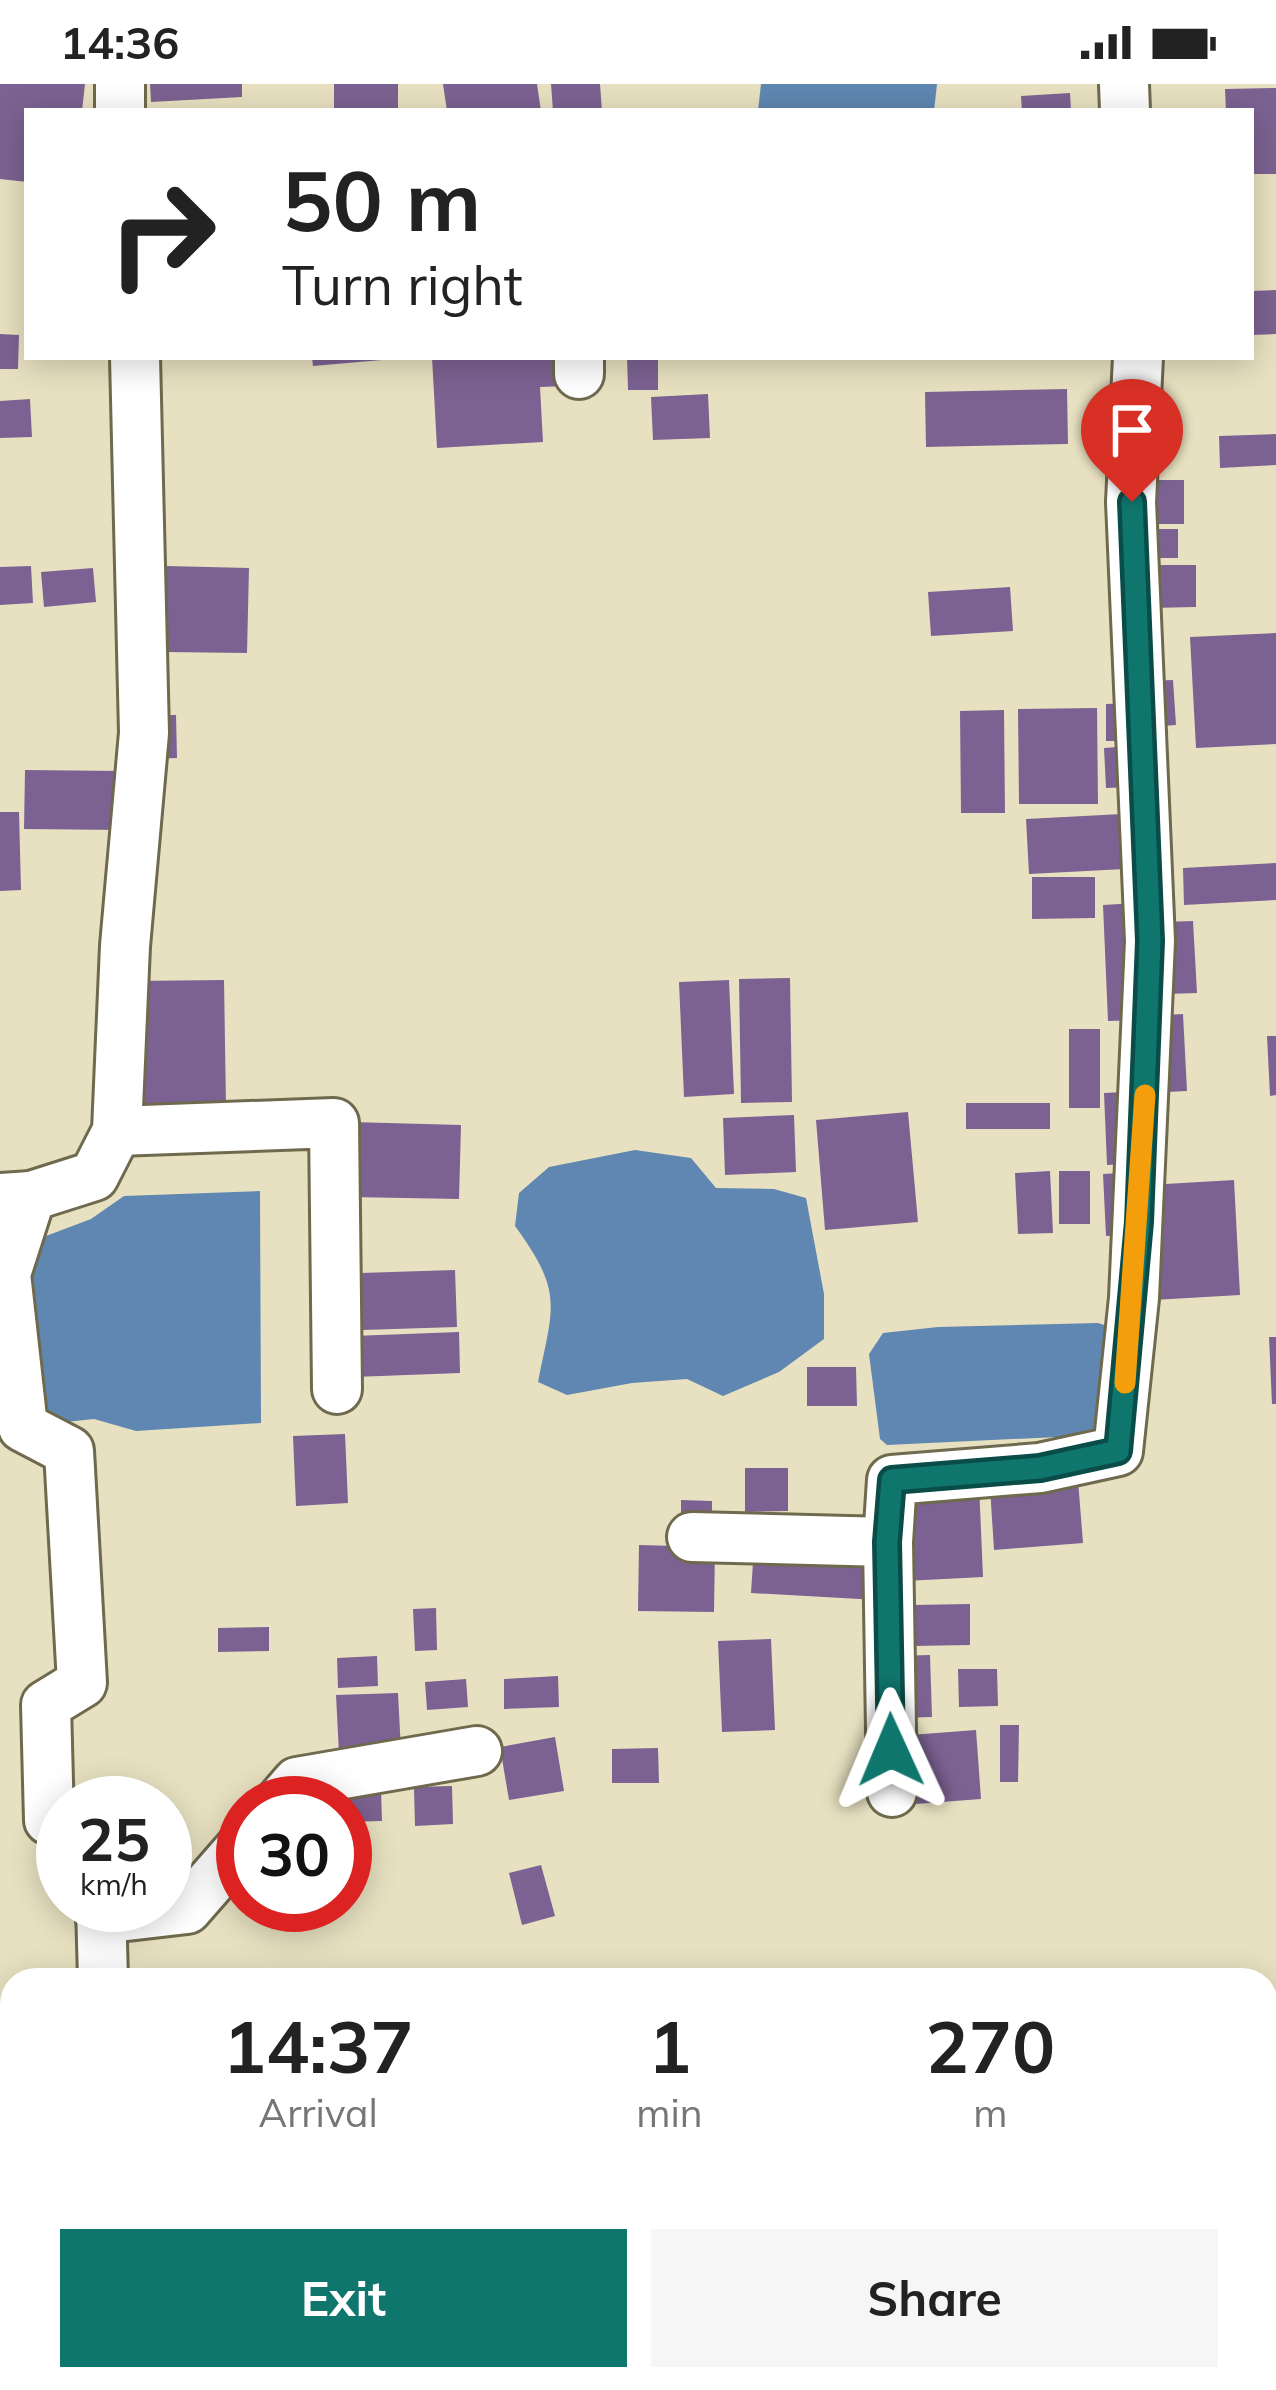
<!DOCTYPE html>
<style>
:root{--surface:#fff;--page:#f6f6f6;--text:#222;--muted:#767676;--accent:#0f766e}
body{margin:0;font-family:Mulish,sans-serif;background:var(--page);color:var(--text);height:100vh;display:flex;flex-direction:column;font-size:45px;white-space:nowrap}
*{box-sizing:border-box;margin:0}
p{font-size:39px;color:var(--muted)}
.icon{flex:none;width:66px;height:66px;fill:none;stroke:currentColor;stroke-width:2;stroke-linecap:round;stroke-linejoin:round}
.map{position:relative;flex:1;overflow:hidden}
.panel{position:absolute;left:0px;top:1884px;width:1278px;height:423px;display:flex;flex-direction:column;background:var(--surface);border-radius:36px 36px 0 0;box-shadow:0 6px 30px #0003}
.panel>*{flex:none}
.guide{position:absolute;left:24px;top:24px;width:1230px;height:252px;border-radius:0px;box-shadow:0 6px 30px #0003;background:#fff;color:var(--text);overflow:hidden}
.speed{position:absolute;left:36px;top:1692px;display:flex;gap:24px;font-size:60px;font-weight:700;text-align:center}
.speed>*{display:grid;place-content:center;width:156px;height:156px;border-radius:50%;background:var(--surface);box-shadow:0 6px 30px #0003;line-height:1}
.speed small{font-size:30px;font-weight:400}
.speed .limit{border:18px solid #d22;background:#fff;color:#111}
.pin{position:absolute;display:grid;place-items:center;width:102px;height:102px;color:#fff;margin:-123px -51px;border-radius:50% 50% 50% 0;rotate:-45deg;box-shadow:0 0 12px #0007}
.pin .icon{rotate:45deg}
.me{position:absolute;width:132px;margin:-66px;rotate:359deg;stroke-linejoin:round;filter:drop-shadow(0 0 9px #0008)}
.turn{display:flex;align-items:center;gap:42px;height:252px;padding:0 60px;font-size:54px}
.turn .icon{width:156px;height:156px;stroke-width:2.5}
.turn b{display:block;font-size:84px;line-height:102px}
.eta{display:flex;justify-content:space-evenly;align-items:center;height:204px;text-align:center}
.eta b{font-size:72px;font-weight:700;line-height:84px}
.cta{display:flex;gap:24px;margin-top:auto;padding:24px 60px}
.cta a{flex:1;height:138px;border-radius:0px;background:var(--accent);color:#fff;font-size:48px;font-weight:700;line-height:138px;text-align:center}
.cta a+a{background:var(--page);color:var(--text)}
.status{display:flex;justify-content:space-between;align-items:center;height:84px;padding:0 60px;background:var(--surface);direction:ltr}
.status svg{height:33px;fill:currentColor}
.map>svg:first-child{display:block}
.water{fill:#5f87b1}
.building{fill:#7c6292}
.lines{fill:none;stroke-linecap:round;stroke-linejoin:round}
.minor-casing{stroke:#6f694d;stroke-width:54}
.minor{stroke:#fff;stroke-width:48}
.route-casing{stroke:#0a4d48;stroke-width:30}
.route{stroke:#0f766e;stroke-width:21}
.slow{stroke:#f59e0b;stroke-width:21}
</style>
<div class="status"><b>14:36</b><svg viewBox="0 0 49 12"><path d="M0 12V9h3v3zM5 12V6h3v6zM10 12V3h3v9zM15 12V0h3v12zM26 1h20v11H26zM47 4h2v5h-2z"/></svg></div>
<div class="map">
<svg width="1276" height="2306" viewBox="0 0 1276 2306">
<rect width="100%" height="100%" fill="#e8e1c1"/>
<g class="water">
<path d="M 761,0 L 937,0 L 934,27 L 758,27 Z"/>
<path d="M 635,1066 L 691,1074 L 716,1104 L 774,1105 L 806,1114 L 824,1210 L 824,1255 L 779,1288 L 723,1312 L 687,1295 L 632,1299 L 567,1311 L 538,1298 C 553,1222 564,1209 515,1142 L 519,1109 L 549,1083 Z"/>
<path d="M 260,1107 L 261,1339 L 136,1347 L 94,1335 L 47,1340 L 22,1175 L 38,1155 L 91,1135 L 124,1112 Z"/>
<path d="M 1098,1239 L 1107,1242 L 1109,1249 L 1100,1351 L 887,1361 L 880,1355 L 869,1270 L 883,1249 L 938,1243 Z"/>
</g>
<g class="building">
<path d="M 0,0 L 85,0 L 82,27 L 27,27 L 27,98 L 0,95 Z"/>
<path d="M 150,0 L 242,0 L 242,13 L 151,18 Z"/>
<rect x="334" y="0" width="64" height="27"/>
<path d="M 443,0 L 537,0 L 541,27 L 447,27 Z"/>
<path d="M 551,0 L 600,0 L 602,27 L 553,27 Z"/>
<path d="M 1276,4 L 1276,90 L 1251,90 L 1251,27 L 1226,27 L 1225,5 Z"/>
<path d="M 1070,9 L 1071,27 L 1022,27 L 1021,12 Z"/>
<path d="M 1276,206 L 1276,250 L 1251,251 L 1251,207 Z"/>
<path d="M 0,250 L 19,251 L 18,285 L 0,285 Z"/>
<path d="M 312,273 L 382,273 L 382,276 L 313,282 Z"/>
<path d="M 432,273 L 566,273 L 567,302 L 540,303 L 543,358 L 437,364 Z"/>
<path d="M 627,273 L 658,273 L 658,306 L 628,306 Z"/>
<path d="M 1067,305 L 1068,360 L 926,363 L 925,308 Z"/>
<path d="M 708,310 L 710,354 L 653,356 L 651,313 Z"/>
<path d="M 30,315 L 32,353 L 0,354 L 0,317 Z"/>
<path d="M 1276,350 L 1276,381 L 1220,384 L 1219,352 Z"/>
<rect x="1152" y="396" width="32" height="44"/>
<rect x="1140" y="445" width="38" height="29"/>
<path d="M 1151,481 L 1196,481 L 1196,523 L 1151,524 Z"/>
<path d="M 31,482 L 33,519 L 0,521 L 0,483 Z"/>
<path d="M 166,482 L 249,484 L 247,569 L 164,568 Z"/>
<path d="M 93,484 L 96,518 L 44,523 L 41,488 Z"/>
<path d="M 1010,503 L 1013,547 L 931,552 L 928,508 Z"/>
<path d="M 1276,549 L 1276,660 L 1196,664 L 1190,553 Z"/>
<path d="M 1173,596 L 1176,641 L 1149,643 L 1147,597 Z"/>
<path d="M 1130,619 L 1130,657 L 1106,657 L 1106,620 Z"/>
<path d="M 1097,624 L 1098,720 L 1019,720 L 1018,625 Z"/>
<path d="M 1004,626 L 1005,729 L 961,729 L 960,627 Z"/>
<path d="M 148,631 L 176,631 L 177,674 L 149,675 Z"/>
<path d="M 1132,662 L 1133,703 L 1106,704 L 1104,664 Z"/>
<path d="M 25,686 L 122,687 L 122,746 L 24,745 Z"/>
<path d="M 0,728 L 19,728 L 21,806 L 0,807 Z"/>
<path d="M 1141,729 L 1144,784 L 1029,790 L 1026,735 Z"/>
<path d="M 1276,779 L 1276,816 L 1184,821 L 1183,784 Z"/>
<path d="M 1032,793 L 1095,793 L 1095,834 L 1032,835 Z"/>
<path d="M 1136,819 L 1142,936 L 1108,937 L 1103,821 Z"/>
<path d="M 1193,837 L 1197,909 L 1165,910 L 1161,838 Z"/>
<path d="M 790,894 L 792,1018 L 741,1019 L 739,895 Z"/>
<path d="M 224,896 L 226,1024 L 132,1025 L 131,897 Z"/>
<path d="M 729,896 L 734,1010 L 684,1013 L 679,898 Z"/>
<path d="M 1183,930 L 1187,1007 L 1167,1008 L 1164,931 Z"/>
<rect x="1069" y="945" width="31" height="79"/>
<path d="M 1267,952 L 1276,952 L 1276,1011 L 1270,1012 Z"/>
<path d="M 1125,1008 L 1129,1080 L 1107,1081 L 1104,1009 Z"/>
<rect x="966" y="1019" width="84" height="26"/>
<path d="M 908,1028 L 918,1138 L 825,1146 L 816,1036 Z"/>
<path d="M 794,1031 L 796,1088 L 725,1091 L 723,1034 Z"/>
<path d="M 351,1038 L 461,1041 L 459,1115 L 350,1113 Z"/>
<path d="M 1050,1087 L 1053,1149 L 1018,1150 L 1015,1089 Z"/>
<rect x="1059" y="1087" width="31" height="53"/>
<path d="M 1121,1089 L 1124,1151 L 1106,1152 L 1103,1090 Z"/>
<path d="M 1234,1096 L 1240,1211 L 1153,1216 L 1148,1101 Z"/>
<path d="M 455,1186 L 457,1243 L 362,1246 L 360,1189 Z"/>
<path d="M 459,1248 L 460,1289 L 354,1293 L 353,1252 Z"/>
<path d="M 1269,1253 L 1276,1253 L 1276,1320 L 1272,1320 Z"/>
<path d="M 807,1283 L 856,1283 L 857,1322 L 807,1322 Z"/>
<path d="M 345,1350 L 348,1419 L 296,1422 L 293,1352 Z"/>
<path d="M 745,1384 L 788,1384 L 788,1427 L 745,1428 Z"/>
<path d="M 1078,1396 L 1083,1459 L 994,1466 L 990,1403 Z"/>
<path d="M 979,1400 L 983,1493 L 905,1497 L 900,1403 Z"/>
<path d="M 681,1416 L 712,1417 L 712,1443 L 681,1443 Z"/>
<path d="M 639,1461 L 715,1463 L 714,1528 L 638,1527 Z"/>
<path d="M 754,1463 L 879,1469 L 877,1516 L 751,1509 Z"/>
<path d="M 970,1520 L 970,1561 L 913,1562 L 912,1521 Z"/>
<path d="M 436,1524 L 437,1566 L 415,1567 L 413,1525 Z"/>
<path d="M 269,1543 L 269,1567 L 218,1568 L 218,1544 Z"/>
<path d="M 771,1555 L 775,1646 L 722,1648 L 718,1557 Z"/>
<path d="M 930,1571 L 932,1633 L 897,1634 L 895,1572 Z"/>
<path d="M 377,1572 L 378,1602 L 338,1604 L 337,1574 Z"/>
<path d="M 958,1585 L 997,1585 L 998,1622 L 959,1623 Z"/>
<path d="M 558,1592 L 559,1623 L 504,1625 L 504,1595 Z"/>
<path d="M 466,1595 L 468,1623 L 427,1626 L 425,1598 Z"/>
<path d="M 398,1609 L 401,1667 L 339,1670 L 336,1611 Z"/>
<path d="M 1000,1641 L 1019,1641 L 1018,1698 L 1000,1698 Z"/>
<path d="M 976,1646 L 981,1715 L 902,1721 L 897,1652 Z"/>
<path d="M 555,1653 L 564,1707 L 509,1716 L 500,1663 Z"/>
<path d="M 658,1664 L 659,1699 L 612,1699 L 612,1665 Z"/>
<path d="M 452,1702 L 453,1740 L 415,1742 L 414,1703 Z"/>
<path d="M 381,1705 L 382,1737 L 345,1738 L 345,1719 L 338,1719 L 338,1706 Z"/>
<path d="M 541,1781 L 555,1832 L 522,1841 L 509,1789 Z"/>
</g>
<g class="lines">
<g class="minor-casing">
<g id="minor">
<path d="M 120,0 L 120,27"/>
<path d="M 1124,0 L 1125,27"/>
<path d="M 579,273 L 579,290"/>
<path d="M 117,1047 L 334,1039 L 337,1305"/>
<path d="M 31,1112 L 6,1190 L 23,1343 L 69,1367 L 82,1599 L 46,1621 L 49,1736 L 63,1739"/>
<path d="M 0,1114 L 31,1112 L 94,1092 L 117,1047 L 125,862 L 144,649 L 135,273"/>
<path d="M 692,1453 L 888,1458"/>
<path d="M 892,1708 L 888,1458 L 892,1396 L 1040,1384 L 1118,1367 L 1134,1214 L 1150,857 L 1131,418 L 1138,273"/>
<path d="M 279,1719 L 297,1698 L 477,1667"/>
<path d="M 101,1821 L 103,1896"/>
<path d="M 101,1835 L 187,1825 L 243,1761"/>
<path d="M 71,2306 L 73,2295"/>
</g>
</g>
<use href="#minor" class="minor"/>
</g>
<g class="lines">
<g class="route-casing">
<path id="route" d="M 891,1666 L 887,1458 L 892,1396 L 1040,1384 L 1118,1367 L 1139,1138 L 1150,857 L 1132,418"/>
</g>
<use href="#route" class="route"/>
<path class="slow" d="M 1125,1299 L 1145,1011"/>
</g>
</svg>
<div class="speed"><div>25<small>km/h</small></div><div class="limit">30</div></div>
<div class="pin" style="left:1132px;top:418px;background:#d93025"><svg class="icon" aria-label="arrive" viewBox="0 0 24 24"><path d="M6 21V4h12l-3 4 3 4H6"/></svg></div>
<svg class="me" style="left:891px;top:1666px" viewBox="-20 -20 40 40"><path d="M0-17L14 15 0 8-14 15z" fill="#0f766e" stroke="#fff" stroke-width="4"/></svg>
<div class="guide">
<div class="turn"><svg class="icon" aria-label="right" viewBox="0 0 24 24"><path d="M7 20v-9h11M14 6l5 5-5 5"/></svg><div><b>50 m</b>Turn right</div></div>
</div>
<section class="panel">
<div class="eta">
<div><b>14:37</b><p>Arrival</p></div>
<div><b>1</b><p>min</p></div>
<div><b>270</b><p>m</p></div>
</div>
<div class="cta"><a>Exit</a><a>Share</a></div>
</section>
</div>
